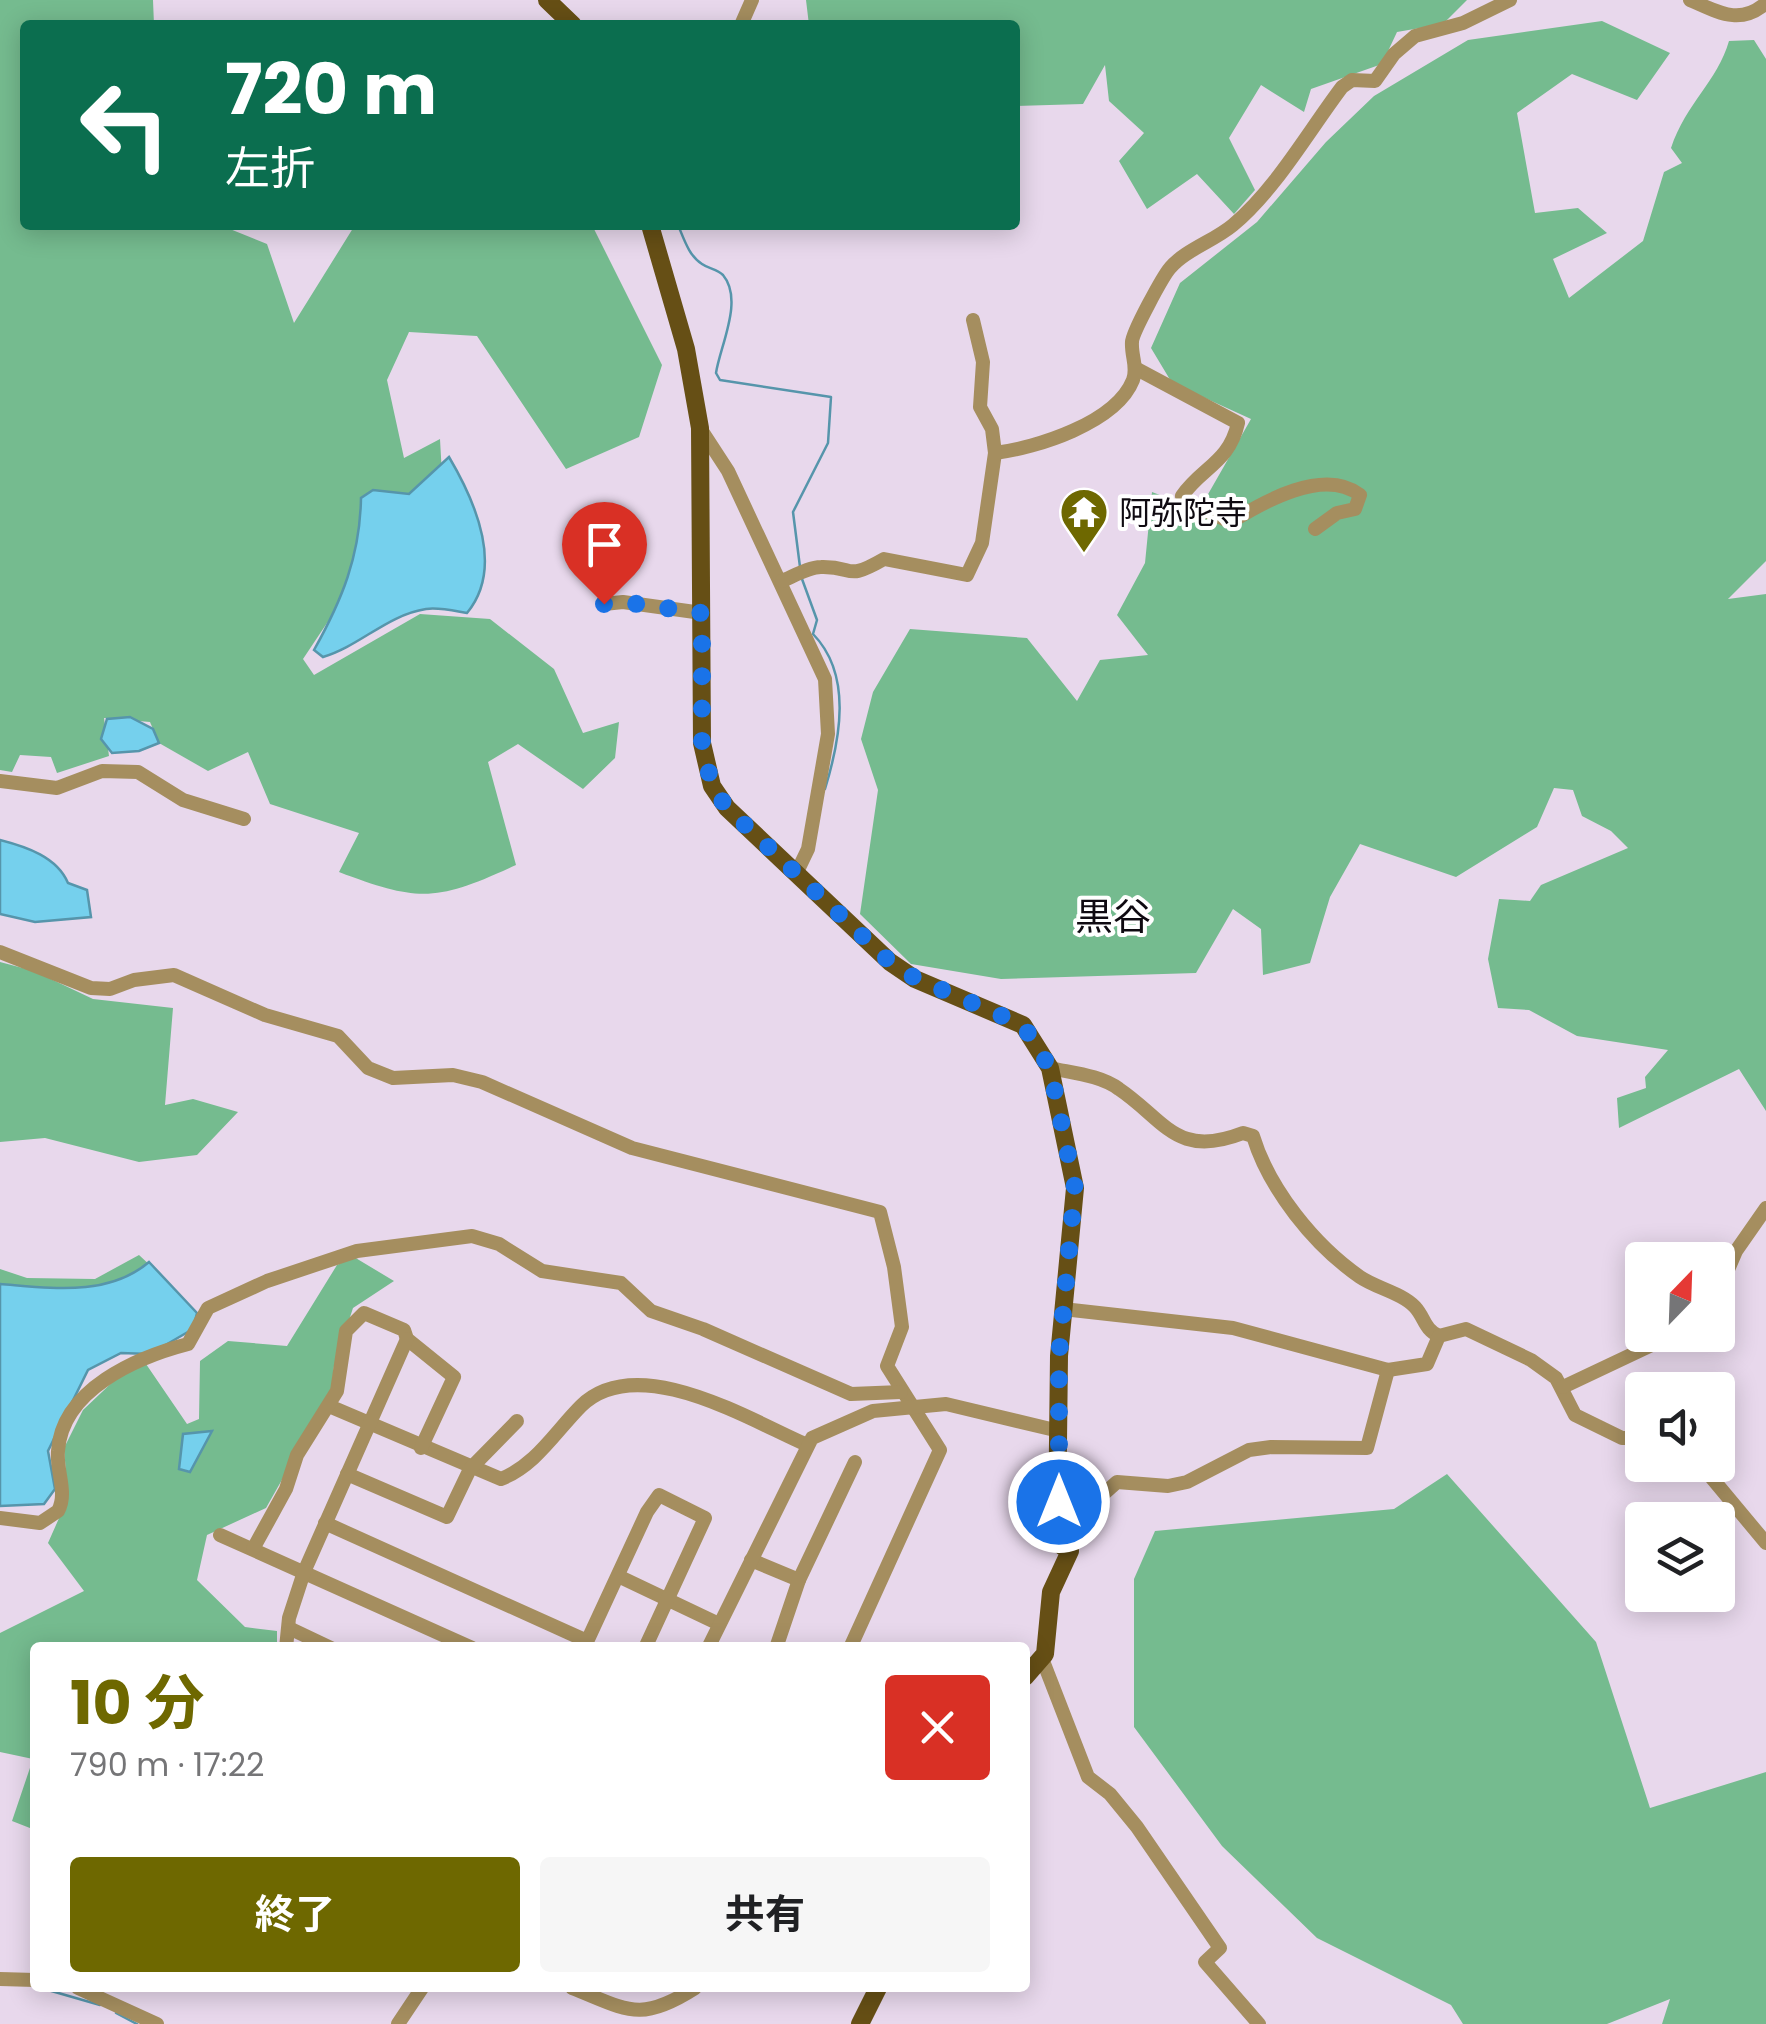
<!DOCTYPE html>
<html lang="ja">
<meta charset="utf-8">
<style>
:root{--surface:#fff;--page:#f6f6f6;--text:#202124;--muted:#757577;--accent:#6e6800}
body{margin:0;font-family:Poppins,"Noto Sans JP",sans-serif;background:var(--page);color:var(--text);height:100vh;display:flex;flex-direction:column;font-size:38px;white-space:nowrap}
*{box-sizing:border-box;margin:0}
p{font-size:32px;color:var(--muted)}
.icon{flex:none;width:55px;height:55px;fill:none;stroke:currentColor;stroke-width:2;stroke-linecap:round;stroke-linejoin:round}
.map{position:relative;flex:1;overflow:hidden}
.details{position:absolute;left:30px;top:1642px;width:1000px;height:350px;display:flex;flex-direction:column;background:var(--surface);border-radius:10px;box-shadow:0 5px 25px #0003}
.details>*{flex:none}
.top-card{position:absolute;left:20px;top:20px;width:1000px;height:210px;border-radius:10px;box-shadow:0 5px 25px #0003;background:#0b6e4f;color:#fff;overflow:hidden}
.needle{width:65px;rotate:23deg}
.buttons{position:absolute;left:1625px;top:1242px;display:grid;gap:20px}
.buttons a{display:grid;place-items:center;width:110px;height:110px;border-radius:10px;background:var(--surface);box-shadow:0 5px 25px #0003;font-size:50px}
.pin{position:absolute;display:grid;place-items:center;width:85px;height:85px;color:#fff;margin:-102px -42px;border-radius:50% 50% 50% 0;rotate:-45deg;box-shadow:0 0 10px #0007}
.pin .icon{rotate:45deg}
.me{position:absolute;width:110px;margin:-55px;rotate:0deg;stroke-linejoin:round;filter:drop-shadow(0 0 8px #0008)}
.turn{display:flex;align-items:center;gap:35px;height:210px;padding:0 40px;font-size:45px}
.turn .icon{width:130px;height:130px;stroke-width:2.5}
.turn b{display:block;font-size:70px;line-height:85px}
.round{display:grid;place-items:center;flex:none;width:105px;height:105px;border-radius:10px;background:var(--page)}
.summary{display:flex;align-items:center;justify-content:space-between;height:170px;padding:0 40px}
h1{font-size:60px;font-weight:700;line-height:75px;color:var(--accent)}
.primary-button{display:flex;gap:20px;margin-top:auto;padding:20px 40px}
.primary-button a{flex:1;height:115px;border-radius:10px;background:var(--accent);color:#fff;font-size:40px;font-weight:700;line-height:115px;text-align:center}
.primary-button a+a{background:var(--page);color:var(--text)}
.map>svg:first-child{display:block}
.forest{fill:#75bb8f}
.water{fill:#75d0ed;stroke:#5695ab;stroke-width:2.5}
.lines{fill:none;stroke-linecap:round;stroke-linejoin:round}
.stream{stroke:#5695ab;stroke-width:2.5}
.minor{stroke:#a58e5f;stroke-width:14}
.major{stroke:#664f15;stroke-width:18}
.route{stroke:#1a73e8;stroke-width:18;stroke-dasharray:0 32.4}
.labels{text-anchor:middle;dominant-baseline:central;stroke-width:8;stroke-linejoin:round;paint-order:stroke}
.poi-label{font-size:32px;fill:#0f0a11;stroke:#fff;text-anchor:start}
.quarter-label{font-size:38px;fill:#0f0a11;stroke:#fff}
</style>
<div class="map">
<svg width="1766" height="2024" viewBox="0 0 1766 2024">
<rect width="100%" height="100%" fill="#e8d8ec"/>
<g class="forest">
<path d="M 0,0 L 153,0 L 154,25 L 25,25 L 25,225 L 220,225 L 267,244 L 294,323 L 355,225 L 592,225 L 662,365 L 639,437 L 566,469 L 477,336 L 409,332 L 387,380 L 404,458 L 440,439 L 442,475 L 360,557 L 339,605 L 303,659 L 314,675 L 420,614 L 490,619 L 554,669 L 583,733 L 619,722 L 615,758 L 583,789 L 518,744 L 488,762 L 516,865 C 438,901 420,903 339,872 L 359,833 L 270,804 L 248,752 L 208,771 L 159,743 L 150,722 L 104,718 L 109,756 L 57,773 L 51,757 L 20,755 L 12,772 L 0,770 Z"/>
<path d="M 806,0 L 1467,0 L 1443,24 L 1397,32 L 1382,64 L 1311,89 L 1304,112 L 1261,85 L 1229,138 L 1255,190 L 1234,214 L 1197,174 L 1147,209 L 1119,161 L 1144,133 L 1109,101 L 1105,65 L 1083,104 L 1015,106 L 1015,25 L 809,25 Z"/>
<path d="M 1602,21 L 1670,53 L 1637,100 L 1572,74 L 1517,113 L 1535,213 L 1578,208 L 1607,233 L 1553,259 L 1569,298 L 1643,241 L 1664,172 L 1682,163 L 1671,148 C 1686,103 1717,82 1729,41 L 1754,40 L 1766,59 L 1766,561 L 1728,599 L 1766,594 L 1766,1111 L 1739,1069 L 1619,1128 L 1617,1098 L 1646,1088 L 1645,1077 L 1668,1050 L 1577,1036 L 1529,1010 L 1498,1008 L 1488,959 L 1499,899 L 1530,901 L 1541,885 L 1628,848 L 1611,831 L 1582,816 L 1573,790 L 1554,788 L 1537,827 L 1456,877 L 1360,844 L 1330,897 L 1310,963 L 1263,975 L 1261,929 L 1233,909 L 1196,973 L 1001,979 L 911,964 L 860,914 L 878,790 L 861,739 L 873,692 L 910,629 L 1027,638 L 1077,701 L 1100,660 L 1148,655 L 1117,615 L 1145,563 L 1152,492 L 1199,510 L 1251,419 L 1172,383 L 1151,348 L 1180,283 L 1257,222 L 1326,142 L 1374,96 L 1468,40 Z"/>
<path d="M 0,962 L 34,971 L 93,999 L 173,1008 L 165,1105 L 193,1099 L 238,1112 L 197,1155 L 139,1162 L 45,1138 L 0,1142 Z"/>
<path d="M 139,1255 L 153,1268 L 105,1300 L 0,1296 L 0,1269 L 27,1278 L 95,1279 Z"/>
<path d="M 354,1257 L 394,1281 L 353,1308 L 334,1366 L 331,1393 L 266,1508 L 207,1535 L 197,1580 L 245,1627 L 277,1631 L 277,1647 L 35,1648 L 35,1830 L 12,1821 L 33,1759 L 0,1752 L 0,1633 L 84,1591 L 48,1543 L 68,1498 L 64,1448 L 83,1410 L 121,1374 L 146,1364 L 187,1424 L 199,1419 L 200,1361 L 228,1341 L 287,1346 L 337,1265 Z"/>
<path d="M 1447,1474 L 1596,1642 L 1650,1808 L 1766,1772 L 1766,2024 L 1662,2024 L 1670,1999 L 1607,2024 L 1463,2024 L 1451,2005 L 1317,1938 L 1222,1846 L 1134,1727 L 1134,1579 L 1155,1531 L 1394,1509 Z"/>
</g>
<g class="water">
<path d="M 449,457 C 475,501 505,567 467,613 C 455,611 439,607 426,609 C 387,615 360,646 323,657 L 314,650 C 342,600 360,556 361,498 L 373,490 L 409,494 Z"/>
<path d="M 130,717 L 153,729 L 159,743 L 139,751 L 112,753 L 101,739 L 107,719 Z"/>
<path d="M 0,840 C 27,847 57,857 68,883 L 87,890 L 91,917 L 35,922 L 0,914 Z"/>
<path d="M 149,1262 L 197,1313 L 193,1329 L 150,1354 L 121,1353 L 88,1370 L 48,1451 L 55,1489 L 44,1504 L 0,1506 L 0,1284 C 51,1288 108,1297 149,1262 Z"/>
<path d="M 212,1431 L 190,1472 L 179,1469 L 183,1434 Z"/>
</g>
<g class="lines">
<g class="stream">
<path d="M 678,225 C 684,239 689,256 702,264 C 709,269 717,269 723,275 C 744,300 720,346 716,373 L 720,380 L 831,397 L 828,443 L 793,512 L 800,567"/>
<path d="M 802,579 L 817,620 L 813,634 C 853,675 840,740 825,789"/>
<path d="M 41,1988 L 100,2005"/>
<path d="M 116,2013 L 137,2024"/>
</g>
<g class="minor">
<path d="M 1690,0 C 1718,12 1740,26 1766,3"/>
<path d="M 741,25 L 752,0"/>
<path d="M 1135,368 L 1238,423 C 1229,463 1202,467 1182,496 L 1186,502 L 1231,522 C 1263,502 1324,467 1360,495 L 1355,509 L 1337,513 L 1315,529"/>
<path d="M 700,428 L 728,471 L 825,679 L 828,734 L 808,849 L 796,874"/>
<path d="M 995,453 C 1036,448 1116,423 1133,380 C 1138,367 1131,356 1132,342 C 1132,333 1163,276 1170,268 C 1185,250 1214,241 1233,225 C 1276,189 1308,132 1342,87 L 1352,80 L 1375,81 L 1394,54 L 1415,36 L 1463,23 L 1510,0"/>
<path d="M 782,581 C 794,576 809,567 821,567 C 856,566 844,582 884,559 L 967,575 L 982,543 L 995,453 L 992,429 L 980,407 L 983,362 L 973,320"/>
<path d="M 604,604 L 623,602 L 702,613"/>
<path d="M 0,781 L 57,788 L 102,771 L 138,772 L 183,800 L 244,819"/>
<path d="M 0,952 L 91,988 L 110,989 L 134,980 L 174,975 L 265,1015 L 338,1036 L 368,1068 L 393,1078 L 453,1075 L 482,1082 L 632,1148 L 880,1212 L 894,1267 L 902,1327 L 887,1366 L 940,1450 L 850,1648"/>
<path d="M 1050,1068 C 1072,1073 1100,1075 1119,1089 C 1165,1120 1176,1159 1243,1133 L 1253,1136 C 1269,1189 1314,1245 1360,1277 C 1376,1288 1402,1293 1415,1307 C 1425,1318 1424,1329 1439,1336"/>
<path d="M 1718,1293 L 1736,1251 L 1766,1208"/>
<path d="M 1063,1309 L 1233,1328 L 1388,1370 L 1427,1364 L 1439,1336 L 1466,1329 L 1531,1360 L 1556,1378 L 1575,1415 L 1622,1438 L 1642,1438"/>
<path d="M 1563,1387 L 1673,1335"/>
<path d="M 329,1406 L 501,1479 C 536,1465 555,1432 581,1406 C 637,1351 748,1419 805,1444"/>
<path d="M 1701,1465 L 1766,1543"/>
<path d="M 347,1474 L 447,1517 L 470,1469 L 517,1421"/>
<path d="M 0,1518 L 40,1523 L 58,1511 C 68,1493 56,1471 58,1451 C 62,1389 138,1357 188,1344 L 208,1308 L 267,1281 L 357,1251 L 472,1236 L 499,1244 L 542,1271 L 621,1283 L 651,1311 L 703,1329 L 851,1394 L 901,1392"/>
<path d="M 325,1523 L 587,1641"/>
<path d="M 220,1535 L 472,1648"/>
<path d="M 253,1549 L 286,1489 L 297,1455 L 337,1391 L 346,1331 L 364,1313 L 404,1330 L 407,1339 L 454,1377 L 421,1448"/>
<path d="M 1070,1551 L 1091,1505 L 1117,1482 L 1168,1486 L 1187,1482 L 1249,1450 L 1271,1447 L 1367,1448 L 1388,1370"/>
<path d="M 751,1560 L 799,1580"/>
<path d="M 618,1576 L 719,1624"/>
<path d="M 291,1629 L 331,1648"/>
<path d="M 286,1648 L 289,1618 L 304,1572 L 407,1339"/>
<path d="M 584,1648 L 647,1512 L 659,1495 L 705,1518 L 645,1648"/>
<path d="M 708,1648 L 812,1438 L 873,1411 L 946,1404 L 1059,1431"/>
<path d="M 776,1648 L 799,1580 L 855,1462"/>
<path d="M 1043,1661 L 1088,1777 L 1110,1794 L 1137,1827 L 1220,1948 L 1205,1962 L 1259,2024"/>
<path d="M 0,1979 L 35,1980"/>
<path d="M 78,1988 L 157,2024"/>
<path d="M 572,1988 C 626,2009 639,2024 695,1988"/>
<path d="M 398,2024 L 422,1988"/>
</g>
<g class="major">
<path d="M 547,0 L 573,25"/>
<path d="M 650,225 L 686,349 L 700,428 L 702,743 L 712,786 L 727,808 L 890,962 L 915,979 L 1023,1025 L 1050,1068 L 1075,1188 L 1059,1356 L 1057,1528 L 1062,1546 L 1070,1551 L 1051,1592 L 1045,1654 L 1025,1677"/>
<path d="M 860,2024 L 878,1988"/>
</g>
</g>
<g class="lines">
<path class="route" d="M 604,604 L 623,602 L 702,613 L 702,743 L 712,786 L 727,808 L 890,962 L 915,978 L 1023,1025 L 1050,1068 L 1075,1188 L 1059,1356 L 1059,1502"/>
</g>
<defs>
<g id="temple-pin" transform="scale(2.5)"><path d="M0 17L-7.5 6A9.5 9.5 0 1 1 7.5 6Z" fill="#6e6800" stroke="#fff"/><path d="M0-6L5-2H3V0L6.5 2.5H4V6H1.5V3h-3V6H-4V2.5H-6.5L-3 0V-2H-5Z" fill="#fff"/></g>
</defs>
<g fill-rule="evenodd">
<use href="#temple-pin" x="1084" y="512"/>
</g>
<g class="labels">
<g class="poi-label">
<text x="1119" y="512">阿弥陀寺</text>
</g>
<g class="quarter-label">
<text x="1113" y="916">黒谷</text>
</g>
</g>
</svg>
<div class="buttons">
<a><svg class="needle" viewBox="-14 -14 28 28"><path d="M0-13l5 13h-10z" fill="#e53935"/><path d="M0 13l5-13h-10z" fill="#757577"/></svg></a>
<a><svg class="icon" aria-label="sound" viewBox="0 0 24 24"><path d="M4 9h4l5-4v14l-5-4H4zM17 9q2 3 0 6"/></svg></a>
<a><svg class="icon" aria-label="layers" viewBox="0 0 24 24"><path d="M12 4l9 5-9 5-9-5zM3 14l9 5 9-5"/></svg></a>
</div>
<div class="pin" style="left:604px;top:604px;background:#d93025"><svg class="icon" aria-label="arrive" viewBox="0 0 24 24"><path d="M6 21V4h12l-3 4 3 4H6"/></svg></div>
<svg class="me" style="left:1059px;top:1502px" viewBox="-20 -20 40 40"><circle r="17" fill="#1a73e8" stroke="#fff" stroke-width="3"/><path d="M0-11L8 9 0 5-8 9z" fill="#fff"/></svg>
<div class="top-card">
<div class="turn"><svg class="icon" aria-label="left" viewBox="0 0 24 24"><path d="M17 20v-9H6M10 6l-5 5 5 5"/></svg><div><b>720 m</b>左折</div></div>
</div>
<section class="details">
<div class="summary"><div><h1>10 分</h1><p>790 m · 17:22</p></div><a class="round" style="background:#d93025;color:#fff"><svg class="icon" aria-label="close" viewBox="0 0 24 24"><path d="M6 6l12 12M18 6L6 18"/></svg></a></div>
<div class="primary-button"><a>終了</a><a>共有</a></div>
</section>
</div>
